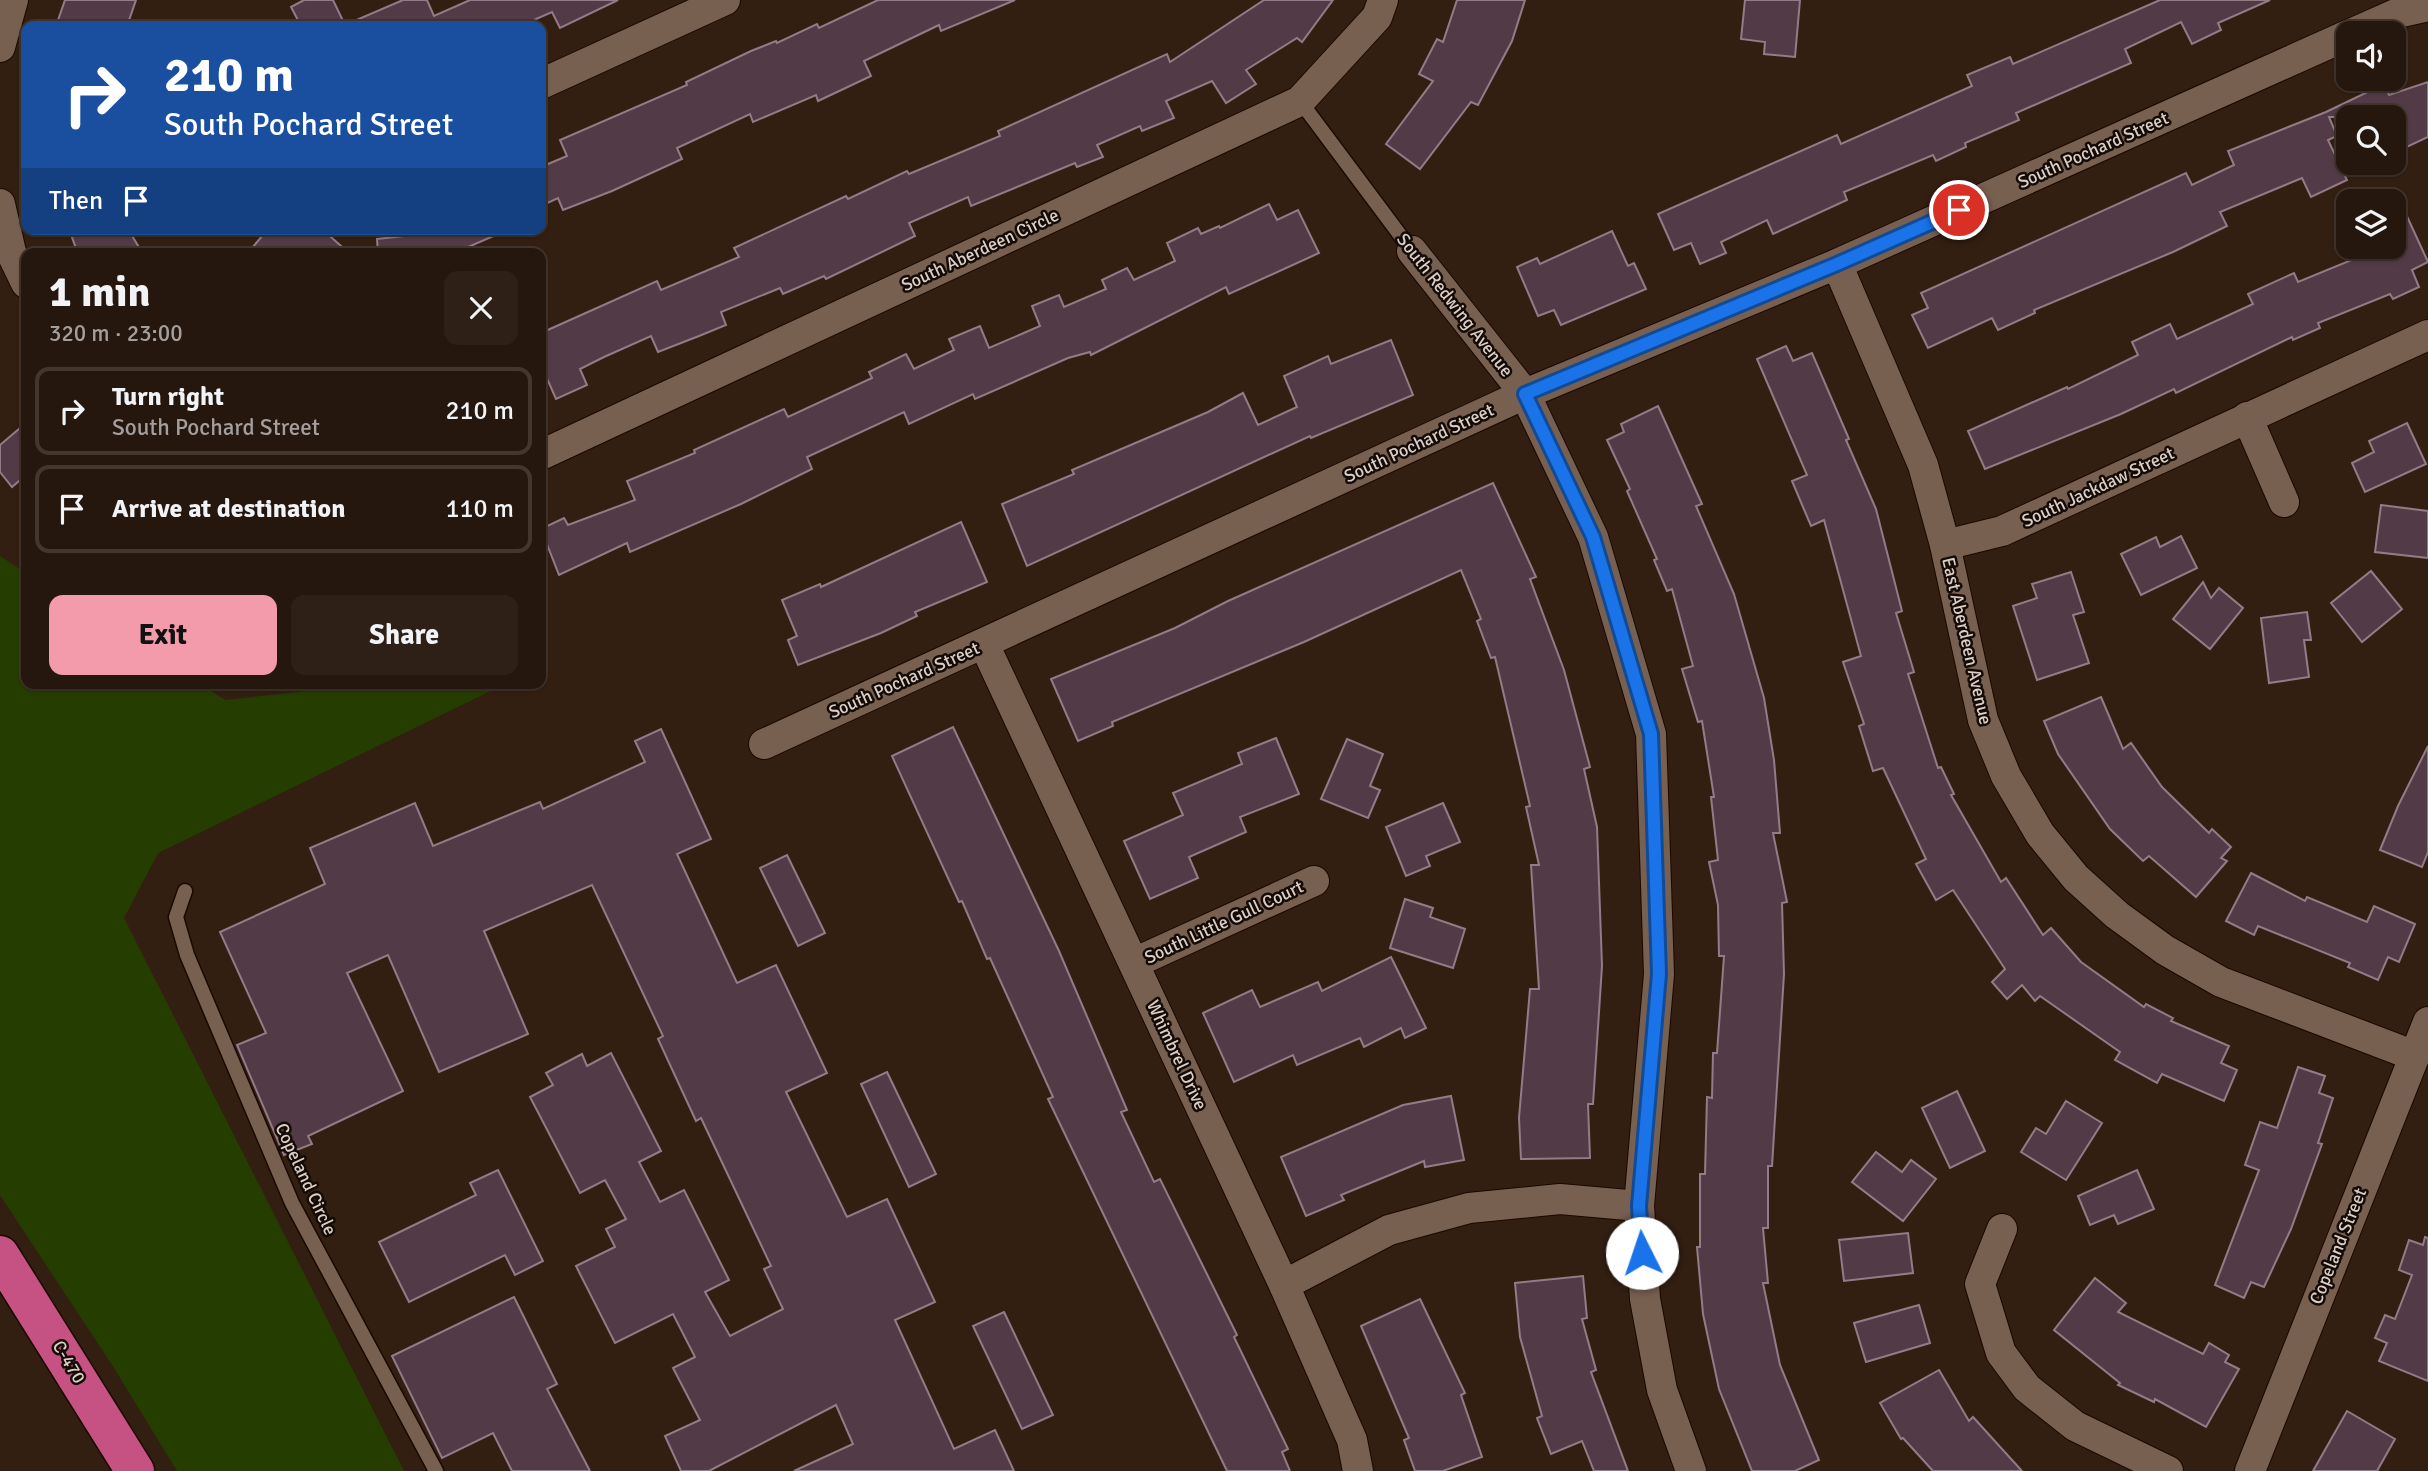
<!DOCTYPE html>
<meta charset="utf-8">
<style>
:root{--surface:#26170e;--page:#2e2017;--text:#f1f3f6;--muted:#a49f9e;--line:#42362e;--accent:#f39aab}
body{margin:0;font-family:Signika,sans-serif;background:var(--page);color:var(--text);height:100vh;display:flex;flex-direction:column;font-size:26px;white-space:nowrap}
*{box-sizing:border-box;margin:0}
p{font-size:23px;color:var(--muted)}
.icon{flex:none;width:38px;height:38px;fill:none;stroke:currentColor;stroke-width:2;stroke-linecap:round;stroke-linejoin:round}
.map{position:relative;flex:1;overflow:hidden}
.drawer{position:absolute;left:21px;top:248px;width:525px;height:441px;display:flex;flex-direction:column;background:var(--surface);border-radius:14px;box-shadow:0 2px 5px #0004,0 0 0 2px var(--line)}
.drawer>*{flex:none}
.hud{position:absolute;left:21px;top:21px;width:525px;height:214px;border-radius:14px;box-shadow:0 2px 5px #0004,0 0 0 2px var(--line);background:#1a4fa0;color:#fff;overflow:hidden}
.controls{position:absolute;left:2336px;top:21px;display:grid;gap:14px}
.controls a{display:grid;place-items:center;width:70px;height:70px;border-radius:14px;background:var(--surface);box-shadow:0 2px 5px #0004,0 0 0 2px var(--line);font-size:35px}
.pin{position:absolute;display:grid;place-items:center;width:60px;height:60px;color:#fff;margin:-30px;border:4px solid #fff;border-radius:50%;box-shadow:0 2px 7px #0007}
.me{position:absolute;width:77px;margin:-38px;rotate:356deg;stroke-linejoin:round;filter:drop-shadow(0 0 5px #0008)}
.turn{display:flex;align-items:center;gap:24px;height:147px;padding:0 28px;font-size:32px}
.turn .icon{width:91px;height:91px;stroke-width:2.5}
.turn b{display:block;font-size:49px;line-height:60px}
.then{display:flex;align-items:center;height:66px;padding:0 28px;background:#0003;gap:14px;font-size:26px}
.round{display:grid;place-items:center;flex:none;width:74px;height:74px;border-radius:14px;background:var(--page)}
.overview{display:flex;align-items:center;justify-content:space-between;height:119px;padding:0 28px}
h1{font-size:42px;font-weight:700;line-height:52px}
.primary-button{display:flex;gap:14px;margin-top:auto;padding:14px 28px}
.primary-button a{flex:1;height:80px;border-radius:14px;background:var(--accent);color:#111;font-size:28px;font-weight:700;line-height:80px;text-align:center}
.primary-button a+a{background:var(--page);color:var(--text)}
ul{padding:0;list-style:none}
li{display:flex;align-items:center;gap:21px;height:88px;margin:0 14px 10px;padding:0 14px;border:4px solid var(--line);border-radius:14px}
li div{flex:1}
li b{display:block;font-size:26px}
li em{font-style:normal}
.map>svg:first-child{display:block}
.green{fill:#263d00}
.building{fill:#523b47;stroke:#957a87;stroke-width:2}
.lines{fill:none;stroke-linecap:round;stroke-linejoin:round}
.lane-casing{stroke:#1a0801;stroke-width:17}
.street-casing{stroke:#1a0801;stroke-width:32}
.highway-casing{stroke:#1a0801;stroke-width:41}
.lane{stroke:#786051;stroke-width:14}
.street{stroke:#786051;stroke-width:30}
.highway{stroke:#c65283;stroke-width:38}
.route-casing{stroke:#114b97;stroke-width:18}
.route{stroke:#1a73e8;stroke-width:12}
.labels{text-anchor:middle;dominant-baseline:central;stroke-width:5;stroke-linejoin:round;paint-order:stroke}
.street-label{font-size:18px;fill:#dccec6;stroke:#140b06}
</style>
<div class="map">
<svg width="2428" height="1471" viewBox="0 0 2428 1471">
<rect width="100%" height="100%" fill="#331f12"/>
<path class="green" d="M 0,556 L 26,573 L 26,684 L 200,684 L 225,700 L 372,684 L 505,684 L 158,853 L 124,918 L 404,1471 L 177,1471 L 114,1368 L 0,1195 Z"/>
<g class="building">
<path d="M 65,0 L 136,0 L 127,26 L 56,26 Z"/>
<path d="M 304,0 L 333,0 L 345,25 L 403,0 L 427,0 L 434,16 L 470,0 L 618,0 L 560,28 L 552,12 L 520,26 L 301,26 L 291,7 Z"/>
<path d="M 878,0 L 1015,0 L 941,31 L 939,25 L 864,61 L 871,76 L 818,101 L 816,95 L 753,122 L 750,114 L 677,148 L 682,159 L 612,191 L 563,210 L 558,198 L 541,206 L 541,167 L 567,156 L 560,140 L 687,85 L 686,82 L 751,51 L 776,41 L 777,43 L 817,24 L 819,28 Z"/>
<path d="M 1264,0 L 1333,0 L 1302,42 L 1297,38 L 1246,70 L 1256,84 L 1226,103 L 1212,81 L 1166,101 L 1174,118 L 1142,131 L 1140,126 L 1097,145 L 1103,157 L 1077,167 L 1075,163 L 971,206 L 968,197 L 909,223 L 915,236 L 826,279 L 824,276 L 783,294 L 780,288 L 721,312 L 726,325 L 699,336 L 658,352 L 651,336 L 604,357 L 580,369 L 587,385 L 556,399 L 541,365 L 541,333 L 657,281 L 661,290 L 739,257 L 734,248 L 846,196 L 848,199 L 907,171 L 909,174 L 1000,136 L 998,131 L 1167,54 L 1170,62 Z"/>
<path d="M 1457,0 L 1525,0 L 1512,41 L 1478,105 L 1471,102 L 1420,169 L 1386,144 L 1433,81 L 1419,74 L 1437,39 L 1443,42 Z"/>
<path d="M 1745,0 L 1800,0 L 1795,57 L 1764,54 L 1765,42 L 1741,39 Z"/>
<path d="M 2160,0 L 2270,0 L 2218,23 L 2221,30 L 2192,44 L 2181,22 L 2125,49 L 2131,63 L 2016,113 L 2019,120 L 1965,143 L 1966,147 L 1936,161 L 1933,155 L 1844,192 L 1847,200 L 1773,234 L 1767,220 L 1721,242 L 1726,253 L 1700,264 L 1691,243 L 1674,250 L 1658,214 L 1837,135 L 1841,144 L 1972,86 L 1967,75 L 2010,57 L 2013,64 Z"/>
<path d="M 2428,82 L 2428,137 L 2394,153 L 2394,117 L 2329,117 L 2337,136 L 2328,140 L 2347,180 L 2311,197 L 2302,178 L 2220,212 L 2227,226 L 2173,252 L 2034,310 L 2035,313 L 1998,330 L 1992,318 L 1928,348 L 1912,315 L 1928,308 L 1921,293 L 2186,173 L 2192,185 L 2234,165 L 2228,151 L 2326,112 L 2384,84 L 2389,95 Z"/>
<path d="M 2394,188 L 2428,262 L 2412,270 L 2419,287 L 2393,299 L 2390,294 L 2318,323 L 2320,328 L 2293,340 L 2292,337 L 2176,393 L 2174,389 L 2121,414 L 1985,469 L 1968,431 L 2067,387 L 2068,389 L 2138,355 L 2132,342 L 2170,324 L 2177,339 L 2253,304 L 2248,294 L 2294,273 L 2298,282 L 2371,252 L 2369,247 L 2394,247 Z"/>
<path d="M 1269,204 L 1277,220 L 1298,210 L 1319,253 L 1229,294 L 1226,287 L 1091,355 L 1090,352 L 1068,358 L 975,399 L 973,394 L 909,424 L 904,412 L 807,457 L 812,469 L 741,504 L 630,552 L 627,543 L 559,575 L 541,529 L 564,518 L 568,525 L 635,500 L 627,481 L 695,453 L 694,450 L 784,409 L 788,417 L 872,378 L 869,372 L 906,354 L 914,369 L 954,350 L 949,339 L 980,326 L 989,348 L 1040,326 L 1032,306 L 1059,295 L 1064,307 L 1106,289 L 1102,280 L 1127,268 L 1134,280 L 1175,261 L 1167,243 L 1198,228 L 1201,234 L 1219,226 L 1220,228 Z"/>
<path d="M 69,229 L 128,229 L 143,254 L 78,254 Z"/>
<path d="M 268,229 L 322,229 L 350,254 L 247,254 Z"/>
<path d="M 422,229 L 510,229 L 452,254 L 378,254 L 377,239 L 424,234 Z"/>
<path d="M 1612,231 L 1628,266 L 1634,263 L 1646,289 L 1561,325 L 1554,310 L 1538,316 L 1517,267 L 1537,258 L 1540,264 Z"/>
<path d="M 1391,340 L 1413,395 L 1311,438 L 1310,436 L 1027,566 L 1002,504 L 1074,474 L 1072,470 L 1208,412 L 1243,393 L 1258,425 L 1297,407 L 1284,376 L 1328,356 L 1331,364 Z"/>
<path d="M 1786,346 L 1793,361 L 1812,353 L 1849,439 L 1846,440 L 1876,509 L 1902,611 L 1896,613 L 1914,672 L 1908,674 L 1938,768 L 1941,767 L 1954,794 L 1951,795 L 2001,882 L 2006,878 L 2043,935 L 2051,928 L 2081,962 L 2144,1007 L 2146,1004 L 2173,1018 L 2171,1021 L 2229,1046 L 2221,1063 L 2237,1070 L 2224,1101 L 2162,1074 L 2157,1083 L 2115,1060 L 2120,1052 L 2040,996 L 2035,1001 L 2022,985 L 2007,999 L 1992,982 L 2005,969 L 1953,890 L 1936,900 L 1916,864 L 1926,859 L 1883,768 L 1873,771 L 1859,726 L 1864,724 L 1843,662 L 1861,656 L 1824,520 L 1811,526 L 1792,481 L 1807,475 L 1757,359 Z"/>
<path d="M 1658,406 L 1702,504 L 1696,506 L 1734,594 L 1764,698 L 1774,760 L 1780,833 L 1773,833 L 1787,902 L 1782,903 L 1784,974 L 1772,1166 L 1768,1166 L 1768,1228 L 1763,1228 L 1768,1283 L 1763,1283 L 1780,1365 L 1819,1460 L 1795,1471 L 1752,1471 L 1719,1389 L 1703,1314 L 1697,1247 L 1700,1247 L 1700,1174 L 1705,1174 L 1707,1097 L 1712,1098 L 1713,1053 L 1717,1053 L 1724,956 L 1719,956 L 1718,905 L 1709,862 L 1718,860 L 1711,797 L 1714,797 L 1702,721 L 1698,722 L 1682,669 L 1693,666 L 1672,589 L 1667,591 L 1654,560 L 1657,559 L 1627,491 L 1630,489 L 1607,440 L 1624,432 L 1621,424 Z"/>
<path d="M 26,423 L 26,475 L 12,487 L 0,472 L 0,445 Z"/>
<path d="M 2407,423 L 2426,464 L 2365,492 L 2352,463 L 2374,452 L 2369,441 Z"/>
<path d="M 1493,483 L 1536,577 L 1530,579 L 1564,670 L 1590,767 L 1584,769 L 1597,827 L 1602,966 L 1593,1104 L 1588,1104 L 1590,1158 L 1521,1159 L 1519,1118 L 1530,989 L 1539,989 L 1531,865 L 1539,865 L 1526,807 L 1530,806 L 1495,657 L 1491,658 L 1477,621 L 1481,619 L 1461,570 L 1304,642 L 1112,722 L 1113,726 L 1078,741 L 1051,679 L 1175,628 L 1228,601 Z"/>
<path d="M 2381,505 L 2428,511 L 2428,558 L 2375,552 Z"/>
<path d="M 961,522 L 987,582 L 915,612 L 917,616 L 881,633 L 798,665 L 788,640 L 797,636 L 782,600 L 820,584 L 821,587 Z"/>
<path d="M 2181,536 L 2197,568 L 2141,595 L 2121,554 L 2156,537 L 2160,547 Z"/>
<path d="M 2371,571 L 2402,609 L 2362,642 L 2331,603 Z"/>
<path d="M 2071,572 L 2084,612 L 2073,615 L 2089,663 L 2037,680 L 2013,606 L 2037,598 L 2032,584 Z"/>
<path d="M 2203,582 L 2211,598 L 2219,588 L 2243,608 L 2210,649 L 2173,619 Z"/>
<path d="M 2307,612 L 2311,640 L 2304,640 L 2309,677 L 2269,683 L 2261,618 Z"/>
<path d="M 2101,697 L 2123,749 L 2131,743 L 2162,787 L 2209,833 L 2212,829 L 2231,847 L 2221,858 L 2227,861 L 2196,897 L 2149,856 L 2143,861 L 2110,829 L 2058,754 L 2044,721 Z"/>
<path d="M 953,727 L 1059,951 L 1127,1110 L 1121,1112 L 1154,1182 L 1160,1179 L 1237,1335 L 1234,1337 L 1288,1449 L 1282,1452 L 1290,1471 L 1227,1471 L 1048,1099 L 1053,1097 L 990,958 L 987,959 L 962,901 L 959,902 L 892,756 Z"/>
<path d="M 661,729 L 711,839 L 677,854 L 737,983 L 776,965 L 827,1073 L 786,1092 L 847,1217 L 887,1199 L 935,1302 L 895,1320 L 954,1449 L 995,1430 L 1014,1471 L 794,1471 L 853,1444 L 836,1405 L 709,1471 L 681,1471 L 665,1436 L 700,1420 L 673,1368 L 695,1357 L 673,1314 L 615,1343 L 576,1266 L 615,1247 L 606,1229 L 626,1219 L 605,1180 L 580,1193 L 530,1097 L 553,1085 L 546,1073 L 582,1054 L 587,1066 L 611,1053 L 661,1151 L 639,1162 L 660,1202 L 684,1190 L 729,1280 L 705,1292 L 730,1336 L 783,1309 L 764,1269 L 771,1266 L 701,1118 L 696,1121 L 658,1039 L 663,1036 L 592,885 L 484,931 L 528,1034 L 439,1072 L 388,955 L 347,973 L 403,1091 L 308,1136 L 312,1144 L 284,1155 L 237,1045 L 266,1033 L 220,932 L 325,884 L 310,848 L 415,803 L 433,846 L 540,802 L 543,809 L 645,762 L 635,741 Z"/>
<path d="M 1276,738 L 1299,794 L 1240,817 L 1246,832 L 1189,857 L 1198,878 L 1150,899 L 1124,841 L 1183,815 L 1173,793 L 1242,764 L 1238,753 Z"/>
<path d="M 1347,739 L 1383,754 L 1370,786 L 1380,790 L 1368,818 L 1321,799 Z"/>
<path d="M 2428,746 L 2428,852 L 2422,867 L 2380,850 L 2398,806 Z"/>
<path d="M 1443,803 L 1460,842 L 1426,856 L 1430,866 L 1406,876 L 1386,827 Z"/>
<path d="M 787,855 L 825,933 L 798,946 L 760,868 Z"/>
<path d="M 2251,873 L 2305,901 L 2307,897 L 2367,922 L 2374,906 L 2415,924 L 2399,962 L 2388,957 L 2378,980 L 2348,967 L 2350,963 L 2258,926 L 2254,935 L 2226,921 Z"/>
<path d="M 1405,899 L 1433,908 L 1430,917 L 1465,929 L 1453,968 L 1390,948 Z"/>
<path d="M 1391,957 L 1426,1028 L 1405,1038 L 1401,1028 L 1364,1047 L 1360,1038 L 1297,1065 L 1293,1055 L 1234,1082 L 1203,1013 L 1252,990 L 1260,1007 L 1318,982 L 1322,991 Z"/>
<path d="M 2298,1067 L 2325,1076 L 2319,1093 L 2333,1098 L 2318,1143 L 2322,1144 L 2291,1229 L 2264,1287 L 2251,1282 L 2244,1298 L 2215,1285 L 2259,1170 L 2245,1165 L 2260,1122 L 2277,1128 Z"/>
<path d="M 887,1072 L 936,1174 L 909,1187 L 861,1084 Z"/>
<path d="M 1957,1091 L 1985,1151 L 1950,1168 L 1922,1108 Z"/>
<path d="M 1451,1096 L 1464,1160 L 1425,1167 L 1424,1161 L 1341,1195 L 1344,1200 L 1306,1216 L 1281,1157 L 1403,1105 Z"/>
<path d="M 2066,1101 L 2102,1123 L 2066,1180 L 2021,1152 L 2036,1128 L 2046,1134 Z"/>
<path d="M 1876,1152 L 1902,1172 L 1911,1160 L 1936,1179 L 1903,1221 L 1852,1182 Z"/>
<path d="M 498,1170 L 543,1261 L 515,1275 L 505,1255 L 409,1302 L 379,1242 L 476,1195 L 470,1183 Z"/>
<path d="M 2137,1170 L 2154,1209 L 2118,1224 L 2114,1215 L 2090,1225 L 2078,1196 Z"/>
<path d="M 1908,1233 L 1913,1273 L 1844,1281 L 1839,1240 Z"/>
<path d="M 2425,1237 L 2428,1238 L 2428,1381 L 2379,1361 L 2387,1343 L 2375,1338 L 2385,1315 L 2395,1319 L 2412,1275 L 2399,1270 L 2409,1240 L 2423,1245 Z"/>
<path d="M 1583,1276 L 1587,1318 L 1582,1319 L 1596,1370 L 1591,1372 L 1628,1471 L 1594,1471 L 1582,1441 L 1551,1454 L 1537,1418 L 1542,1416 L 1520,1337 L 1515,1283 Z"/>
<path d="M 2095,1278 L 2126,1303 L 2118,1312 L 2203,1354 L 2209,1343 L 2229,1355 L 2225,1362 L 2239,1369 L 2206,1427 L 2155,1399 L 2154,1402 L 2118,1385 L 2120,1383 L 2054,1330 Z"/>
<path d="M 514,1297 L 557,1384 L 547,1389 L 590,1471 L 512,1471 L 493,1433 L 442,1458 L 392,1356 Z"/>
<path d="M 1420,1299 L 1465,1393 L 1461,1395 L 1482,1457 L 1443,1471 L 1415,1471 L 1404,1440 L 1409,1438 L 1361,1326 Z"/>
<path d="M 1919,1305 L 1930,1343 L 1866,1362 L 1854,1323 Z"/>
<path d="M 1004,1312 L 1053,1415 L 1022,1429 L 973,1326 Z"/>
<path d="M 1939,1370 L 1969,1421 L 1973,1417 L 2022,1471 L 1933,1471 L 1903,1438 L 1901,1439 L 1880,1403 Z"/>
<path d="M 2347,1411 L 2395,1439 L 2377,1471 L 2313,1471 Z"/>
</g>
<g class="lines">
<g class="lane-casing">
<g id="lane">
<path d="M 1300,101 L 1412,251"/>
<path d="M 185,891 L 176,917 L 187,955 L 292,1203 L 436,1471"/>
</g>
</g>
<g class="street-casing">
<g id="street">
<path d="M 2353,33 L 2398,13 L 2428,6"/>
<path d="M 0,47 L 13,0"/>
<path d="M 541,84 L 725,0"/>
<path d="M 0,204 L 11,252 L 26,283"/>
<path d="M 1412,251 L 1525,394 L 1593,537 L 1651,734 L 1659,974 L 1639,1206 L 1645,1299 L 1662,1390 L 1691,1471"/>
<path d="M 1837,264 L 1923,465 L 1945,545 L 1983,720 L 2006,776 L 2040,834 L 2076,878 L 2117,915 L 2165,950 L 2221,982 L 2415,1056"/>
<path d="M 2247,417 L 2284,502"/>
<path d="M 541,455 L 1300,101 L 1377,17 L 1383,0"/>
<path d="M 1945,545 L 2002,531 L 2428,335"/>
<path d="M 984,644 L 1284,1285 L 1352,1440 L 1358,1471"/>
<path d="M 764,744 L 1525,394 L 1837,264 L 2348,35"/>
<path d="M 1134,963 L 1314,881"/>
<path d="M 2002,1229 L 1980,1284 L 2001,1353 L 2027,1388 L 2075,1426 L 2168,1471"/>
<path d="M 1284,1285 L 1389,1230 L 1469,1208 L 1560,1199 L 1639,1206"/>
<path d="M 2250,1471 L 2428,1022"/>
</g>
</g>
<g class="highway-casing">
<path id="highway" d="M 0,1255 L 135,1471"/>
</g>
<use href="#lane" class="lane"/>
<use href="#street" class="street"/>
<use href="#highway" class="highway"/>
</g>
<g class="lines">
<g class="route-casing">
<path id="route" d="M 1642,1253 L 1639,1206 L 1659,974 L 1651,734 L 1593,537 L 1525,394 L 1837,264 L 1959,210"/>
</g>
<use href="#route" class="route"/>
</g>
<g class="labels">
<g class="street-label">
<text transform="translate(2093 150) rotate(-24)">South Pochard Street</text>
<text transform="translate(980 250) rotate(-25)">South Aberdeen Circle</text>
<text transform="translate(1455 305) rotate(52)">South Redwing Avenue</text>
<text transform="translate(1419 443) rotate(-25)">South Pochard Street</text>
<text transform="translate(2098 487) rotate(-25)">South Jackdaw Street</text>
<text transform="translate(1967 641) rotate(77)">East Aberdeen Avenue</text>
<text transform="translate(904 680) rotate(-24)">South Pochard Street</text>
<text transform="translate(1224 922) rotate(-25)">South Little Gull Court</text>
<text transform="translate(1177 1055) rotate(65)">Whimbrel Drive</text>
<text transform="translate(306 1179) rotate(65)">Copeland Circle</text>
<text transform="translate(2338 1246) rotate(-68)">Copeland Street</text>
<text transform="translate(69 1362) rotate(59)">C-470</text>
</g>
</g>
</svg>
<div class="controls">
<a><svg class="icon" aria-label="sound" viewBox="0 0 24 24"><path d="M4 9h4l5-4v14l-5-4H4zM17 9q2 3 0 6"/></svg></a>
<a><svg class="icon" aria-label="search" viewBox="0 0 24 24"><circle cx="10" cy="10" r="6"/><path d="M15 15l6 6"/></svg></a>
<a><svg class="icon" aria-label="layers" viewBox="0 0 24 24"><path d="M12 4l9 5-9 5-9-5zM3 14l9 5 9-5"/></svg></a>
</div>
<div class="pin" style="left:1959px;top:210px;background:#d93025"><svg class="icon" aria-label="arrive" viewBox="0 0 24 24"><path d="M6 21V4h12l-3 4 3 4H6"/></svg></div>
<svg class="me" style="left:1642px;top:1253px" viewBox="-20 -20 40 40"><circle r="19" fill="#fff"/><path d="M0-13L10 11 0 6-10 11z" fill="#1a73e8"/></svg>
<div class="hud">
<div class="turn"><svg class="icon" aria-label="right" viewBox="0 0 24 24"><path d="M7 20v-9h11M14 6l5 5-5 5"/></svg><div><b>210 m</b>South Pochard Street</div></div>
<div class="then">Then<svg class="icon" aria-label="arrive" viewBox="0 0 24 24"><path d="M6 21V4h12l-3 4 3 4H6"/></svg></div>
</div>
<section class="drawer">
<div class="overview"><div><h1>1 min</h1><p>320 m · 23:00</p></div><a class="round"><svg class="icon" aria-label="close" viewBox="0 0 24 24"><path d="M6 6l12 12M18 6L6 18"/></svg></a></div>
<ul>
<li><svg class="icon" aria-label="right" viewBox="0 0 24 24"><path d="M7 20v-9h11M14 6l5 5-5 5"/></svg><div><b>Turn right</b><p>South Pochard Street</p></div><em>210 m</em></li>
<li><svg class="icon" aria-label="arrive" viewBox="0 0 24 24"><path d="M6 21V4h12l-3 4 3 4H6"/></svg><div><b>Arrive at destination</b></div><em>110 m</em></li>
</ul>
<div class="primary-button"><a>Exit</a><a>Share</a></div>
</section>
</div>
